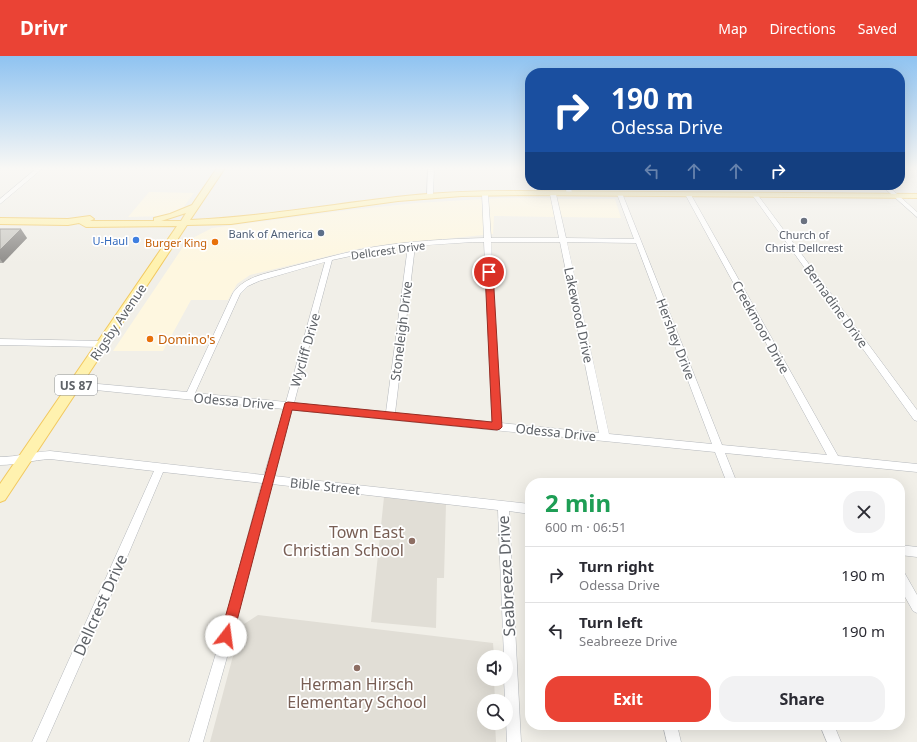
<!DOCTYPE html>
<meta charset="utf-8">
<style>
:root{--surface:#fff;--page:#f2f2f3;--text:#2b2b33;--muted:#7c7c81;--line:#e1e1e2;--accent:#ea4335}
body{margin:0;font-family:"Noto Sans",sans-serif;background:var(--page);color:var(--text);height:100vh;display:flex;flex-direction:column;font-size:15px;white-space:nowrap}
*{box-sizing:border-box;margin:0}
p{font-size:13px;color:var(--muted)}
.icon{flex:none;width:22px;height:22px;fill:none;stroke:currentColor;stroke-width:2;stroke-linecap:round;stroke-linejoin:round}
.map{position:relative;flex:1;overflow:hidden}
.drawer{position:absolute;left:525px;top:422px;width:380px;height:252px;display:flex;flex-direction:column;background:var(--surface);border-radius:16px;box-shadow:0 4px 16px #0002}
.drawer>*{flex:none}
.hud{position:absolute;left:525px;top:12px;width:380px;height:122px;border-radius:16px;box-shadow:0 4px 16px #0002;background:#1a4fa0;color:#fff;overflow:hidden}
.controls{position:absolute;left:477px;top:594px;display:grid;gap:8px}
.controls a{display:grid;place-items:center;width:36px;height:36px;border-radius:50%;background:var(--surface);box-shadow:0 4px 16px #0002;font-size:20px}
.pin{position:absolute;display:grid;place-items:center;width:34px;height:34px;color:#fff;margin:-17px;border:2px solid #fff;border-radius:50%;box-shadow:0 1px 4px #0007}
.me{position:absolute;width:44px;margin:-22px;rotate:15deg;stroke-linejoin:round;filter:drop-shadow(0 0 3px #0008)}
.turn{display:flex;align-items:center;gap:14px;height:84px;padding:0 20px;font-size:18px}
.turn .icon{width:52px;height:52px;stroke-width:2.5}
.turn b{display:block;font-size:28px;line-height:34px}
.lanes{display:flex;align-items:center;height:38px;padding:0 20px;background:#0003;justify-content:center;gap:20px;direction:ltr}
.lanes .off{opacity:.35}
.round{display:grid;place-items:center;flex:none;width:42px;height:42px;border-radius:16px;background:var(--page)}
.head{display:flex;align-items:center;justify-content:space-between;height:68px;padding:0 20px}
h1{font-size:24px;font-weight:700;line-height:30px;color:#1e9e55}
.button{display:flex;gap:8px;margin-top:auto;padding:8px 20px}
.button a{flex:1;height:46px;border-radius:16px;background:var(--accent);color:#fff;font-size:16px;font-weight:700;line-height:46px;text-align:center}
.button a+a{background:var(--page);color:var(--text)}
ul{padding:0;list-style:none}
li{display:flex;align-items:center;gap:12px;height:56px;padding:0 20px;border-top:1px solid var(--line)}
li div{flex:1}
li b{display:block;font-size:15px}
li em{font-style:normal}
header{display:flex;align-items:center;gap:24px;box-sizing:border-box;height:56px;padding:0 20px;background:var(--accent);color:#fff}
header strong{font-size:19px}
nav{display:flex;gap:22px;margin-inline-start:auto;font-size:14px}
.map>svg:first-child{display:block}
.commercial{fill:#fef7e0}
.education{fill:#e1ded6}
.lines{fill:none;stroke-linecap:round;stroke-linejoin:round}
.minor-casing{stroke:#b5b8bc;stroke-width:1}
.major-casing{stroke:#f2c960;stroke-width:2}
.minor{fill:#fff;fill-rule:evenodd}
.major{fill:#fff2af;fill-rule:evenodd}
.wall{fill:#afaea9}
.shaded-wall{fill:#8f8d8a}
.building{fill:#cccac5;stroke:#8f8d8a}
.route{fill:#ea4335;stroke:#982c22}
.worship-dot{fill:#6b7280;stroke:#fff;stroke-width:1.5}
.service-dot{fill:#5c6f8a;stroke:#fff;stroke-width:1.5}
.shop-dot{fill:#3f7fe0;stroke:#fff;stroke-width:1.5}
.food-dot{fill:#e8710a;stroke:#fff;stroke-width:1.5}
.education-dot{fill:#8d6e63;stroke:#fff;stroke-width:1.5}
.labels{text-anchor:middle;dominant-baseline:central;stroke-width:3.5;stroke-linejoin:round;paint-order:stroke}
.far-service-label{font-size:11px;fill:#4e5e75;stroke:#fff;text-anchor:end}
.far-worship-label{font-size:11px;fill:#5b616d;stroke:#fff}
.far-shop-label{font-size:11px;fill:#366cbe;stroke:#fff;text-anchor:end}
.far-food-label{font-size:11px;fill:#c56008;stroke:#fff;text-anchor:end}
.far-street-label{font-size:11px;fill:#5f6368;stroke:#fff}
.shield{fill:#fff;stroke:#8f9295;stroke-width:1}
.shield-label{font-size:12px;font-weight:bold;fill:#5f6368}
.street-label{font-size:13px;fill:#5f6368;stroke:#fff}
.food-label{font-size:13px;fill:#c56008;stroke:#fff;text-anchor:start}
.near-education-label{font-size:16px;fill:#785e54;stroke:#fff;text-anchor:end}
.near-street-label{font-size:16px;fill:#5f6368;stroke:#fff}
</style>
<header>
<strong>Drivr</strong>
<nav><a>Map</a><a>Directions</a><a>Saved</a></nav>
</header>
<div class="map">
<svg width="917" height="686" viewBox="0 0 917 686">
<rect width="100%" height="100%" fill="#f1efe8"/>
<g class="commercial">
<path d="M 574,129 L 725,129 L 727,133 L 575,133 Z"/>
<path d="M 149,136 L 194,137 L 183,152 L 165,160 L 128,161 Z"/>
<path d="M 500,142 L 552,142 L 555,161 L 494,160 L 493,178 L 366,191 L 250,219 L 237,228 L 228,244 L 191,244 L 163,295 L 113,295 L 187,185 L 212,172 L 349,154 L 416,147 Z"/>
<path d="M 556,143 L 615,143 L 621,162 L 560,161 Z"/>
</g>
<g class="education">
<path d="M 384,441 L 446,448 L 444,522 L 437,522 L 436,572 L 371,566 Z"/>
<path d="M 258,559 L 493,587 L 494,601 L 484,601 L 484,623 L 494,623 L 495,645 L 484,645 L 484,667 L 495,667 L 496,686 L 210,686 L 241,570 Z"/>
</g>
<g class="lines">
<g class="minor-casing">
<g id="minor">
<path d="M 37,112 L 43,112 L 0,148 L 0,143 Z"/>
<path d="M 428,112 L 434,112 L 433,140 L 430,142 L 427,140 Z"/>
<path d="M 565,129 L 571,129 L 572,139 L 567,138 Z"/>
<path d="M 881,129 L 887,129 L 917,156 L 917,161 Z"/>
<path d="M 485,136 L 488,138 L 491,182 L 559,182 L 550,138 L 553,136 L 556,138 L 566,182 L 634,183 L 617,138 L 622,137 L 722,389 L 827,399 L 685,138 L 690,137 L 838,400 L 917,408 L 917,416 L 725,397 L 737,427 L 727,427 L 715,396 L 292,354 L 274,420 L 530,448 L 530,458 L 509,455 L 521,686 L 507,686 L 504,623 L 506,623 L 506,601 L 504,601 L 498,454 L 272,428 L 229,594 L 203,686 L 189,686 L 217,594 L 262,427 L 163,416 L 111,539 L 46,686 L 32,686 L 154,415 L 50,403 C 33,404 17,409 0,409 L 0,401 C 17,401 33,396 50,395 L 264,419 L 284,353 L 76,332 L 72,329 L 76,326 L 187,336 L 233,237 C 246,219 270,217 290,211 C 318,204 346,196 374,191 C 410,185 447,183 484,182 L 482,138 ZM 473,186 L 484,186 L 492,366 L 395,357 L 415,190 ZM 491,186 L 560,186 L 599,377 L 501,367 ZM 567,186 L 636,187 L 712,388 L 609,378 ZM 408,190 L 386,356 L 294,347 L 332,204 L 374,195 ZM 325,206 L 286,346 L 195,337 L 240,238 L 248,230 L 259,225 Z"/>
<path d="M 755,137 L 757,138 L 917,354 L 917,365 L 914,364 L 753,140 L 752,139 Z"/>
<path d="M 0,283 L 103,285 L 107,288 L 103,291 L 0,289 Z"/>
<path d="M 900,489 L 917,491 L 917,501 L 900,499 Z"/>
<path d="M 900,514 L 904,516 L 917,539 L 917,557 L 913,555 L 900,532 Z"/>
<path d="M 663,669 L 677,669 L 681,686 L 667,686 Z"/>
<path d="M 820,669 L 834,669 L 841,686 L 827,686 Z"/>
</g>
</g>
<g class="major-casing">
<path id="major" d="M 217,112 L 225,112 L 190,164 C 259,161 328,149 396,141 C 438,136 479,135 521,135 L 917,138 L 917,142 L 521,139 L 462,140 L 398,145 L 231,168 L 187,169 L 5,444 L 0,446 L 0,428 L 177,170 L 86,171 L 79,167 L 68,169 L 0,168 L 0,162 L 68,163 L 90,160 L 94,163 L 90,165 L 154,165 L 154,162 L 170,158 L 192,149 ZM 186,157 L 181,165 L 161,165 Z"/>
</g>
<use href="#minor" class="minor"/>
<use href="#major" class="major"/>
</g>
<path class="wall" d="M 0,173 L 27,182 L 3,207 L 0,207 Z"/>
<path class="shaded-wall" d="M 21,173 L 27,182 L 3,207 L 0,203 L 0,194 Z"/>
<path class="building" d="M 0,173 L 21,173 L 0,194 Z"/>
<linearGradient id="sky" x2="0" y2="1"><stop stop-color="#8fc3f1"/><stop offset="0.54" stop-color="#f9f8f5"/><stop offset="1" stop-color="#f9f8f5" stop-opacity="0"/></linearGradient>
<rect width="917" height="208" fill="url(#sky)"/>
<path class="route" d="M 489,213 L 493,216 L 502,371 L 500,373 L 497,374 L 292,354 L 233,580 L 231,585 L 226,587 L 222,585 L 220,580 L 285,347 L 288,346 L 492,366 L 485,216 Z"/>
<circle class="worship-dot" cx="804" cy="165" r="4"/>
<circle class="service-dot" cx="321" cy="177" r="4"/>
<circle class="shop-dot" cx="136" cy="184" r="4"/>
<g class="food-dot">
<circle cx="215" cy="186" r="4"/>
<circle cx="150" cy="283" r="4"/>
</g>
<g class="education-dot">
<circle cx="412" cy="485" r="4"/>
<circle cx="357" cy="612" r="4"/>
</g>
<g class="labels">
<g class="far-service-label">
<text x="313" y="177">Bank of America</text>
</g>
<g class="far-worship-label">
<text x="804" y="178">Church of<tspan x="804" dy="13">Christ Dellcrest</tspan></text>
</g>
<g class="far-shop-label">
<text x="128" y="184">U-Haul</text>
</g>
<g class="far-food-label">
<text x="207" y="186">Burger King</text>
</g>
<g class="far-street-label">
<text transform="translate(388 194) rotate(-8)">Dellcrest Drive</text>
</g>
<rect class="shield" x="55" y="319" width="42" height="20" rx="3"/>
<g class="shield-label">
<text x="76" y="329">US 87</text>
</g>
<g class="street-label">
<text transform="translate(836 250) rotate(54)">Bernadine Drive</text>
<text transform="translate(579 259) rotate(78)">Lakewood Drive</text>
<text transform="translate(118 266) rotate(-56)">Rigsby Avenue</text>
<text transform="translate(761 271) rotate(61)">Creekmoor Drive</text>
<text transform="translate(401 275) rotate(-83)">Stoneleigh Drive</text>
<text transform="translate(676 283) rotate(69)">Hershey Drive</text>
<text transform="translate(305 294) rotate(-74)">Wycliff Drive</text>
<text transform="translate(234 345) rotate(5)">Odessa Drive</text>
<text transform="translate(556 376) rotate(6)">Odessa Drive</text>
<text transform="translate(325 430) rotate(6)">Bible Street</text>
</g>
<g class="food-label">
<text x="158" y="283">Domino's</text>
</g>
<g class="near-education-label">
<text x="404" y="476">Town East<tspan x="404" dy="18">Christian School</tspan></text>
<text x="357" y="628" text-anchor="middle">Herman Hirsch<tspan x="357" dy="18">Elementary School</tspan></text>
</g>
<g class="near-street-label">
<text transform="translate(506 520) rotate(-93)">Seabreeze Drive</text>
<text transform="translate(100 549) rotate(-66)">Dellcrest Drive</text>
</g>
</g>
</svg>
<div class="controls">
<a><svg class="icon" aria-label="sound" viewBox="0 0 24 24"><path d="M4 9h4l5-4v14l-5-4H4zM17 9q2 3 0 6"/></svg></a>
<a><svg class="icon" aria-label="search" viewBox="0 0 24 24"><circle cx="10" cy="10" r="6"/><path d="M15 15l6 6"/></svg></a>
</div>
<div class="pin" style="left:489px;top:216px;background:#d93025"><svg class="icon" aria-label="arrive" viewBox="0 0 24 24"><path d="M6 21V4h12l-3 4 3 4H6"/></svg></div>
<svg class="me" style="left:226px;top:580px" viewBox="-20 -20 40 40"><circle r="19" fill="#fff"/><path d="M0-13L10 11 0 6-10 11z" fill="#ea4335"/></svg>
<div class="hud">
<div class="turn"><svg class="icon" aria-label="right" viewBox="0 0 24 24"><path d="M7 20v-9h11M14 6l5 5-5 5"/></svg><div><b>190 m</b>Odessa Drive</div></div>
<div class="lanes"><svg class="icon off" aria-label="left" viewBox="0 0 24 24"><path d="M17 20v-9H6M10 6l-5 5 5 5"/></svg><svg class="icon off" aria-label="ahead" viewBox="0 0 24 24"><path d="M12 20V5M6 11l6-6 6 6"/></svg><svg class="icon off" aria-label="ahead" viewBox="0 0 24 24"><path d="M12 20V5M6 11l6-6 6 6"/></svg><svg class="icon" aria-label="right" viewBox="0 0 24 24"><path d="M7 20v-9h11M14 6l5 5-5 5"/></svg></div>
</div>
<section class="drawer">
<div class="head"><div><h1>2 min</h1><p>600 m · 06:51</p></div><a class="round"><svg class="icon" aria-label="close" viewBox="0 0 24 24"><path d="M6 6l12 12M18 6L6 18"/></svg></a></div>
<ul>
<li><svg class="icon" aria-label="right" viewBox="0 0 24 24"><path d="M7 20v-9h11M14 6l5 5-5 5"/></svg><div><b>Turn right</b><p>Odessa Drive</p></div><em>190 m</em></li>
<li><svg class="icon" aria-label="left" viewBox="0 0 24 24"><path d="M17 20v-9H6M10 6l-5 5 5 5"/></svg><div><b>Turn left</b><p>Seabreeze Drive</p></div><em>190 m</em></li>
</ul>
<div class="button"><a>Exit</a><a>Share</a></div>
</section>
</div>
